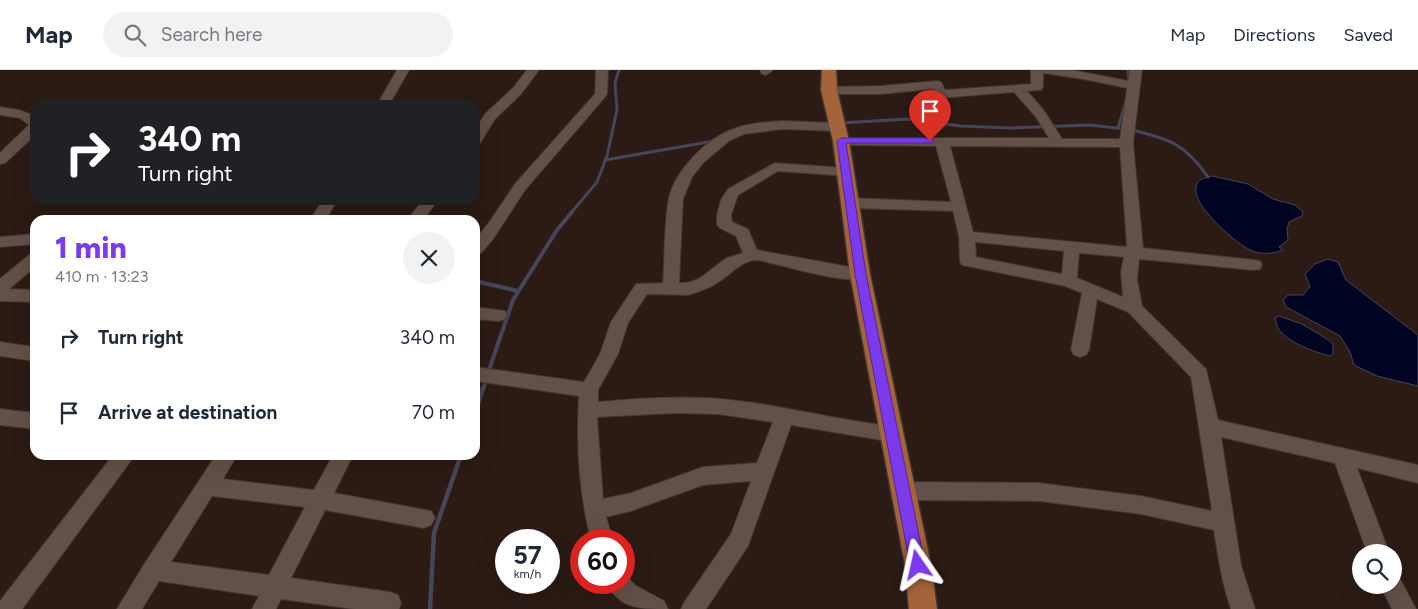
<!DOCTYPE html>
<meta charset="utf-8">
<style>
:root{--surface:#fff;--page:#f2f2f3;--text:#1f2937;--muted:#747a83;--line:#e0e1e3;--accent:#7c3aed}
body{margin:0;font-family:Figtree,sans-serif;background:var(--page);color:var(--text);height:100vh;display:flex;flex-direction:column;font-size:19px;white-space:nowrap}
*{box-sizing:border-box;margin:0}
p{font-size:16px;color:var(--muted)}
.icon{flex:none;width:28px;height:28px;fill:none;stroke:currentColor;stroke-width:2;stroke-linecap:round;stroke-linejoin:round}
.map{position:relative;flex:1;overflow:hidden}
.details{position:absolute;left:30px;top:145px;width:450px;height:245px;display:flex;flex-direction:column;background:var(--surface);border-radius:15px;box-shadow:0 5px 20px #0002}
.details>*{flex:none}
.top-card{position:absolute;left:30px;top:30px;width:450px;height:105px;border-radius:15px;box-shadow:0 5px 20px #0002;background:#202124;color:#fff;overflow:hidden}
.controls{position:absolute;left:1352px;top:474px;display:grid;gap:10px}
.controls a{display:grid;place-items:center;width:50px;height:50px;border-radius:50%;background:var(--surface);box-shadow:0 5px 20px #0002;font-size:25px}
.speed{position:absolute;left:495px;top:459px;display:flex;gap:10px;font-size:25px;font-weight:700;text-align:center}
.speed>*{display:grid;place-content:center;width:65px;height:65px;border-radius:50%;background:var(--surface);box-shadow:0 5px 20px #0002;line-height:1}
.speed small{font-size:12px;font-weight:400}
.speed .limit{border:8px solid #d22;background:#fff;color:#111}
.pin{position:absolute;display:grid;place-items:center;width:42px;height:42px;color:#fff;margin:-51px -21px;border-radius:50% 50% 50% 0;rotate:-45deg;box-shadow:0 0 5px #0007}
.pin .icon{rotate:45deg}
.me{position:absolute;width:55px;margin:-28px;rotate:349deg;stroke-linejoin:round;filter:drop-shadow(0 0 4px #0008)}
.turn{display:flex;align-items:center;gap:18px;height:105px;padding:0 25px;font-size:22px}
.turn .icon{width:65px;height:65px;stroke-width:2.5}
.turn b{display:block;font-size:35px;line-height:42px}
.round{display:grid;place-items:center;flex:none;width:52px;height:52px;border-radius:26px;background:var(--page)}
.overview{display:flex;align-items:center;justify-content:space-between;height:85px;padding:0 25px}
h1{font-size:30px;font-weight:800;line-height:38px;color:var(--accent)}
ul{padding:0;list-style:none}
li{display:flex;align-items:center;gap:15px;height:75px;padding:0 25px}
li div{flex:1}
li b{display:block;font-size:19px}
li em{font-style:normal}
header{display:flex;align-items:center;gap:30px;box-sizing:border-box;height:70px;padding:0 25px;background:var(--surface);border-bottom:1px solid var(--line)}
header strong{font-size:24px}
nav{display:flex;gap:28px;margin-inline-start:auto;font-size:18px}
.search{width:350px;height:45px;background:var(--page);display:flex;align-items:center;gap:12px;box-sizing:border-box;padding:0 18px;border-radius:28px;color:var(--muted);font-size:19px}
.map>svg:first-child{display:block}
.water{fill:#000422;stroke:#464559}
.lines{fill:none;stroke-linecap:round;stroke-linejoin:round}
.stream-far2{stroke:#464559;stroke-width:3}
.stream-far1{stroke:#464559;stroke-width:4}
.stream{stroke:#464559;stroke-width:4.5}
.minor-casing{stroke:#423631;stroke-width:2}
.major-casing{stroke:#423631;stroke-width:3}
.minor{fill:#635048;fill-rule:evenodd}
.major{fill:#a4633a;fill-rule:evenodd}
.route{fill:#7c3aed;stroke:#51269a}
</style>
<header>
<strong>Map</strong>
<div class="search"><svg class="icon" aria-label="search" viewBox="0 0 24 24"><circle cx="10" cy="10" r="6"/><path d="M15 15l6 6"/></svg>Search here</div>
<nav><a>Map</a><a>Directions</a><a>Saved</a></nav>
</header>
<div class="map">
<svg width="1418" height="539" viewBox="0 0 1418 539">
<rect width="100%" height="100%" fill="#2b1b14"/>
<g class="water">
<path d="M 1212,106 L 1248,114 L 1273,129 L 1295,135 L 1303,142 L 1302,146 L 1289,152 L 1287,159 L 1288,170 L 1279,177 L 1283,180 C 1273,184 1260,185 1250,180 C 1233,172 1165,113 1212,106 Z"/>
<path d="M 1328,189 L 1338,192 L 1346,210 L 1418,265 L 1418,316 L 1377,306 L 1354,295 L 1350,282 L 1340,266 L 1286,237 L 1283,230 L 1288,225 L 1303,225 L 1310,217 L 1305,204 L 1315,194 Z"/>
<path d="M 1279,246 L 1302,254 L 1330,271 L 1333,275 L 1333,284 L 1330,286 C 1314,282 1289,273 1279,260 C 1277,257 1276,251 1275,248 Z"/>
</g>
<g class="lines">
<g class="stream-far2">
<path d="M 1128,0 L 1129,10"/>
<path d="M 840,53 L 908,49 L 960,56 L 1010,58 L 1090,55 L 1125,59"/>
<path d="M 1118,58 L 1126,31"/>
<path d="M 1132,60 C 1170,69 1185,74 1208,107"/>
<path d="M 605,90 L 714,71"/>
<path d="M 571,143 L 597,112 L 607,86 L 617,40 L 615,13 L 619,0"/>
</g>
<g class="stream-far1">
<path d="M 475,211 L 518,221"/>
<path d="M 488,303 L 513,230 L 557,160 L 572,142"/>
<path d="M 483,320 L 486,310"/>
</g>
<g class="stream">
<path d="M 475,343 L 483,318"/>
<path d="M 430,539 L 434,463 L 461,385"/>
</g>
<g class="minor-casing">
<g id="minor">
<path d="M 397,0 L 409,0 L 389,35 L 377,35 Z"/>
<path d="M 527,0 L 539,0 L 521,24 L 495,49 L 480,73 L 475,74 L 475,60 L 485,44 L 513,18 Z"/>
<path d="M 596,0 L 608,0 L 607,24 L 605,27 L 525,120 L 493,169 L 481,183 L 475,184 L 475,170 L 488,154 L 515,114 L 595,24 Z"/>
<path d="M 760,0 L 772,0 L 772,1 L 766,5 L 762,4 Z"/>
<path d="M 1031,0 L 1072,0 L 1128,11 L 1130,0 L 1142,0 L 1133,73 L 1143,178 L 1254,190 L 1260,191 L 1262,195 L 1260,199 L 1254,200 L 1139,189 L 1137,209 L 1142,236 L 1206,299 L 1218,350 L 1418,395 L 1418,413 L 1357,398 L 1389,482 L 1367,482 L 1335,393 L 1221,367 L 1241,495 L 1255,539 L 1231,539 C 1222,513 1218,487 1214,460 L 1141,444 L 1039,431 L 903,430 L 896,427 L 893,421 L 896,415 L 903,412 L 1039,413 L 1141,426 L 1212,441 L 1191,307 L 1128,242 L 1097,229 L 1089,280 L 1086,285 L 1080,287 L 1074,285 L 1071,280 L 1082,223 L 1065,216 L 962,195 L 960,191 L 959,166 L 953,141 L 850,138 L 845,136 L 843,133 L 845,130 L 850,128 L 951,132 L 936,76 L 841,75 L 836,74 L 834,71 L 836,68 L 1049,68 L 1036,47 L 1014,22 L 940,28 L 936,27 L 932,19 L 881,24 L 829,24 L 823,20 L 825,17 L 881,16 L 937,11 L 941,12 L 945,20 L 1031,14 ZM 1043,3 L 1083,9 L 1127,18 L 1120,69 L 1062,69 L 1045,42 L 1027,21 L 1041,20 L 1043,17 ZM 950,76 L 1120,77 L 1127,177 L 973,162 ZM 975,172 L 1064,181 L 1062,204 L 976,187 ZM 1079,183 L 1124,187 L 1121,202 L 1123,227 L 1077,208 Z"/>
<path d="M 0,37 L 19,40 L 35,46 L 35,65 L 5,93 L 0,94 L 0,83 L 29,55 L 20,48 L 0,45 Z"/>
<path d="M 782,51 L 837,53 L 844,57 L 837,61 L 782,59 L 744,64 L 729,71 L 704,92 L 692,107 L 683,129 L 679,213 C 701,214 710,198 727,188 C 732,186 738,185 743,183 L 736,166 L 720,158 L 717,155 L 717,145 L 721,130 L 728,119 L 775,93 L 846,98 L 853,102 L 846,106 L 778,101 L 738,125 L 731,145 L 732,152 L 748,159 L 757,180 L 866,200 L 868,204 L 866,208 C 846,214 796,199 775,194 C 769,193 762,190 756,190 C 741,191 731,204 720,211 C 710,218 699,222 688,225 L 647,224 L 628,253 L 618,284 L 598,320 L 598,332 C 645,328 692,325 739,331 C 790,337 841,351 893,356 L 900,358 L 903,364 L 900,370 L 893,372 L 791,355 L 748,476 L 706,539 L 681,539 L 685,531 L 731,464 L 751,411 L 703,415 L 631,441 L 606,447 L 613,470 L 591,470 C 579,423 576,374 579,326 L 475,311 L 475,297 L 584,312 L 600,284 L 611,252 L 636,214 L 663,213 C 665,187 664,153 669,128 C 675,100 709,66 736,58 C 751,53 766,52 782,51 ZM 675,343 L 718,344 L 773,352 L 757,393 L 703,397 L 631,423 L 603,429 L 597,347 Z"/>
<path d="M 323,130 L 337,130 L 326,150 L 310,150 Z"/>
<path d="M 423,130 L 438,130 L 423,150 L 407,150 Z"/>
<path d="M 35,164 L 35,174 L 0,177 L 0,167 Z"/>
<path d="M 35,184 L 35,197 L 9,219 L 35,220 L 35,232 L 0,231 L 0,209 L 29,185 Z"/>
<path d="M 475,237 L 505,241 L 507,245 L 505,249 L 499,251 L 475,249 Z"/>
<path d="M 0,272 L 35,277 L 35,291 L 0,286 Z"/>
<path d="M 0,339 L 35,343 L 35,359 L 0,355 Z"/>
<path d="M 113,385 L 135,385 L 22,539 L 0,539 L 0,531 Z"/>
<path d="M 216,385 L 237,385 L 223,409 L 314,420 L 333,385 L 353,385 L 334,423 L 431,441 L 435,448 L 431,455 L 424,458 L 325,440 L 291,508 L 390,522 L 398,525 L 401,533 L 399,539 L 354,539 L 281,529 L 276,539 L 252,539 L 259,526 L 159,511 L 142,539 L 117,539 L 145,493 ZM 212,426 L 305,437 L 269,505 L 171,492 Z"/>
<path d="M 624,504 L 636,516 L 664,531 L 668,539 C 640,539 619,539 606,512 L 624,512 Z"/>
<path d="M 1394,505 L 1399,507 L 1416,539 L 1392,539 L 1380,515 L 1394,515 Z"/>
</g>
</g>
<g class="major-casing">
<path id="major" d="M 822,0 L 836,0 L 837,20 L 849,71 L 870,204 L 931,495 L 937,539 L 909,539 L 905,495 L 850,204 L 833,71 L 821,20 Z"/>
</g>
<use href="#minor" class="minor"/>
<use href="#major" class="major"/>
</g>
<path class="route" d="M 930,68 L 933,69 L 933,73 L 846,73 L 866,204 L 925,495 L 923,500 L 918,502 L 913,500 L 910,495 L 855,204 L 837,71 L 841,68 Z"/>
</svg>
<div class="controls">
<a><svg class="icon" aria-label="search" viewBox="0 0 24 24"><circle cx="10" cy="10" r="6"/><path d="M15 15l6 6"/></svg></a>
</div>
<div class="speed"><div>57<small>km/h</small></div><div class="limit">60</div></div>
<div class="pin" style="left:930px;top:71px;background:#d93025"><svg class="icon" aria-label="arrive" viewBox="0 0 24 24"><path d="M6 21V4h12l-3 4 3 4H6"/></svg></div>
<svg class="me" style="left:918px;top:495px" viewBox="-20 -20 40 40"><path d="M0-17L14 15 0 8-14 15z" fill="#7c3aed" stroke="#fff" stroke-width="4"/></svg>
<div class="top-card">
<div class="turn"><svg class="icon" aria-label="right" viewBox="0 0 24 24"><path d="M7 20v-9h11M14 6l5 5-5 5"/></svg><div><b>340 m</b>Turn right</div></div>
</div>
<section class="details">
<div class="overview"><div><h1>1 min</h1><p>410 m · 13:23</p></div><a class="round"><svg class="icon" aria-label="close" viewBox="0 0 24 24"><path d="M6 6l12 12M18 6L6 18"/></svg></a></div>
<ul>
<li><svg class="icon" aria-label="right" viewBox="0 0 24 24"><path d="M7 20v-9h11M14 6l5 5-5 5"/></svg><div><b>Turn right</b></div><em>340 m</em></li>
<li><svg class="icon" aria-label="arrive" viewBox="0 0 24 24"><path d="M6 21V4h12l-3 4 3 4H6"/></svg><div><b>Arrive at destination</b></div><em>70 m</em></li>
</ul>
</section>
</div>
